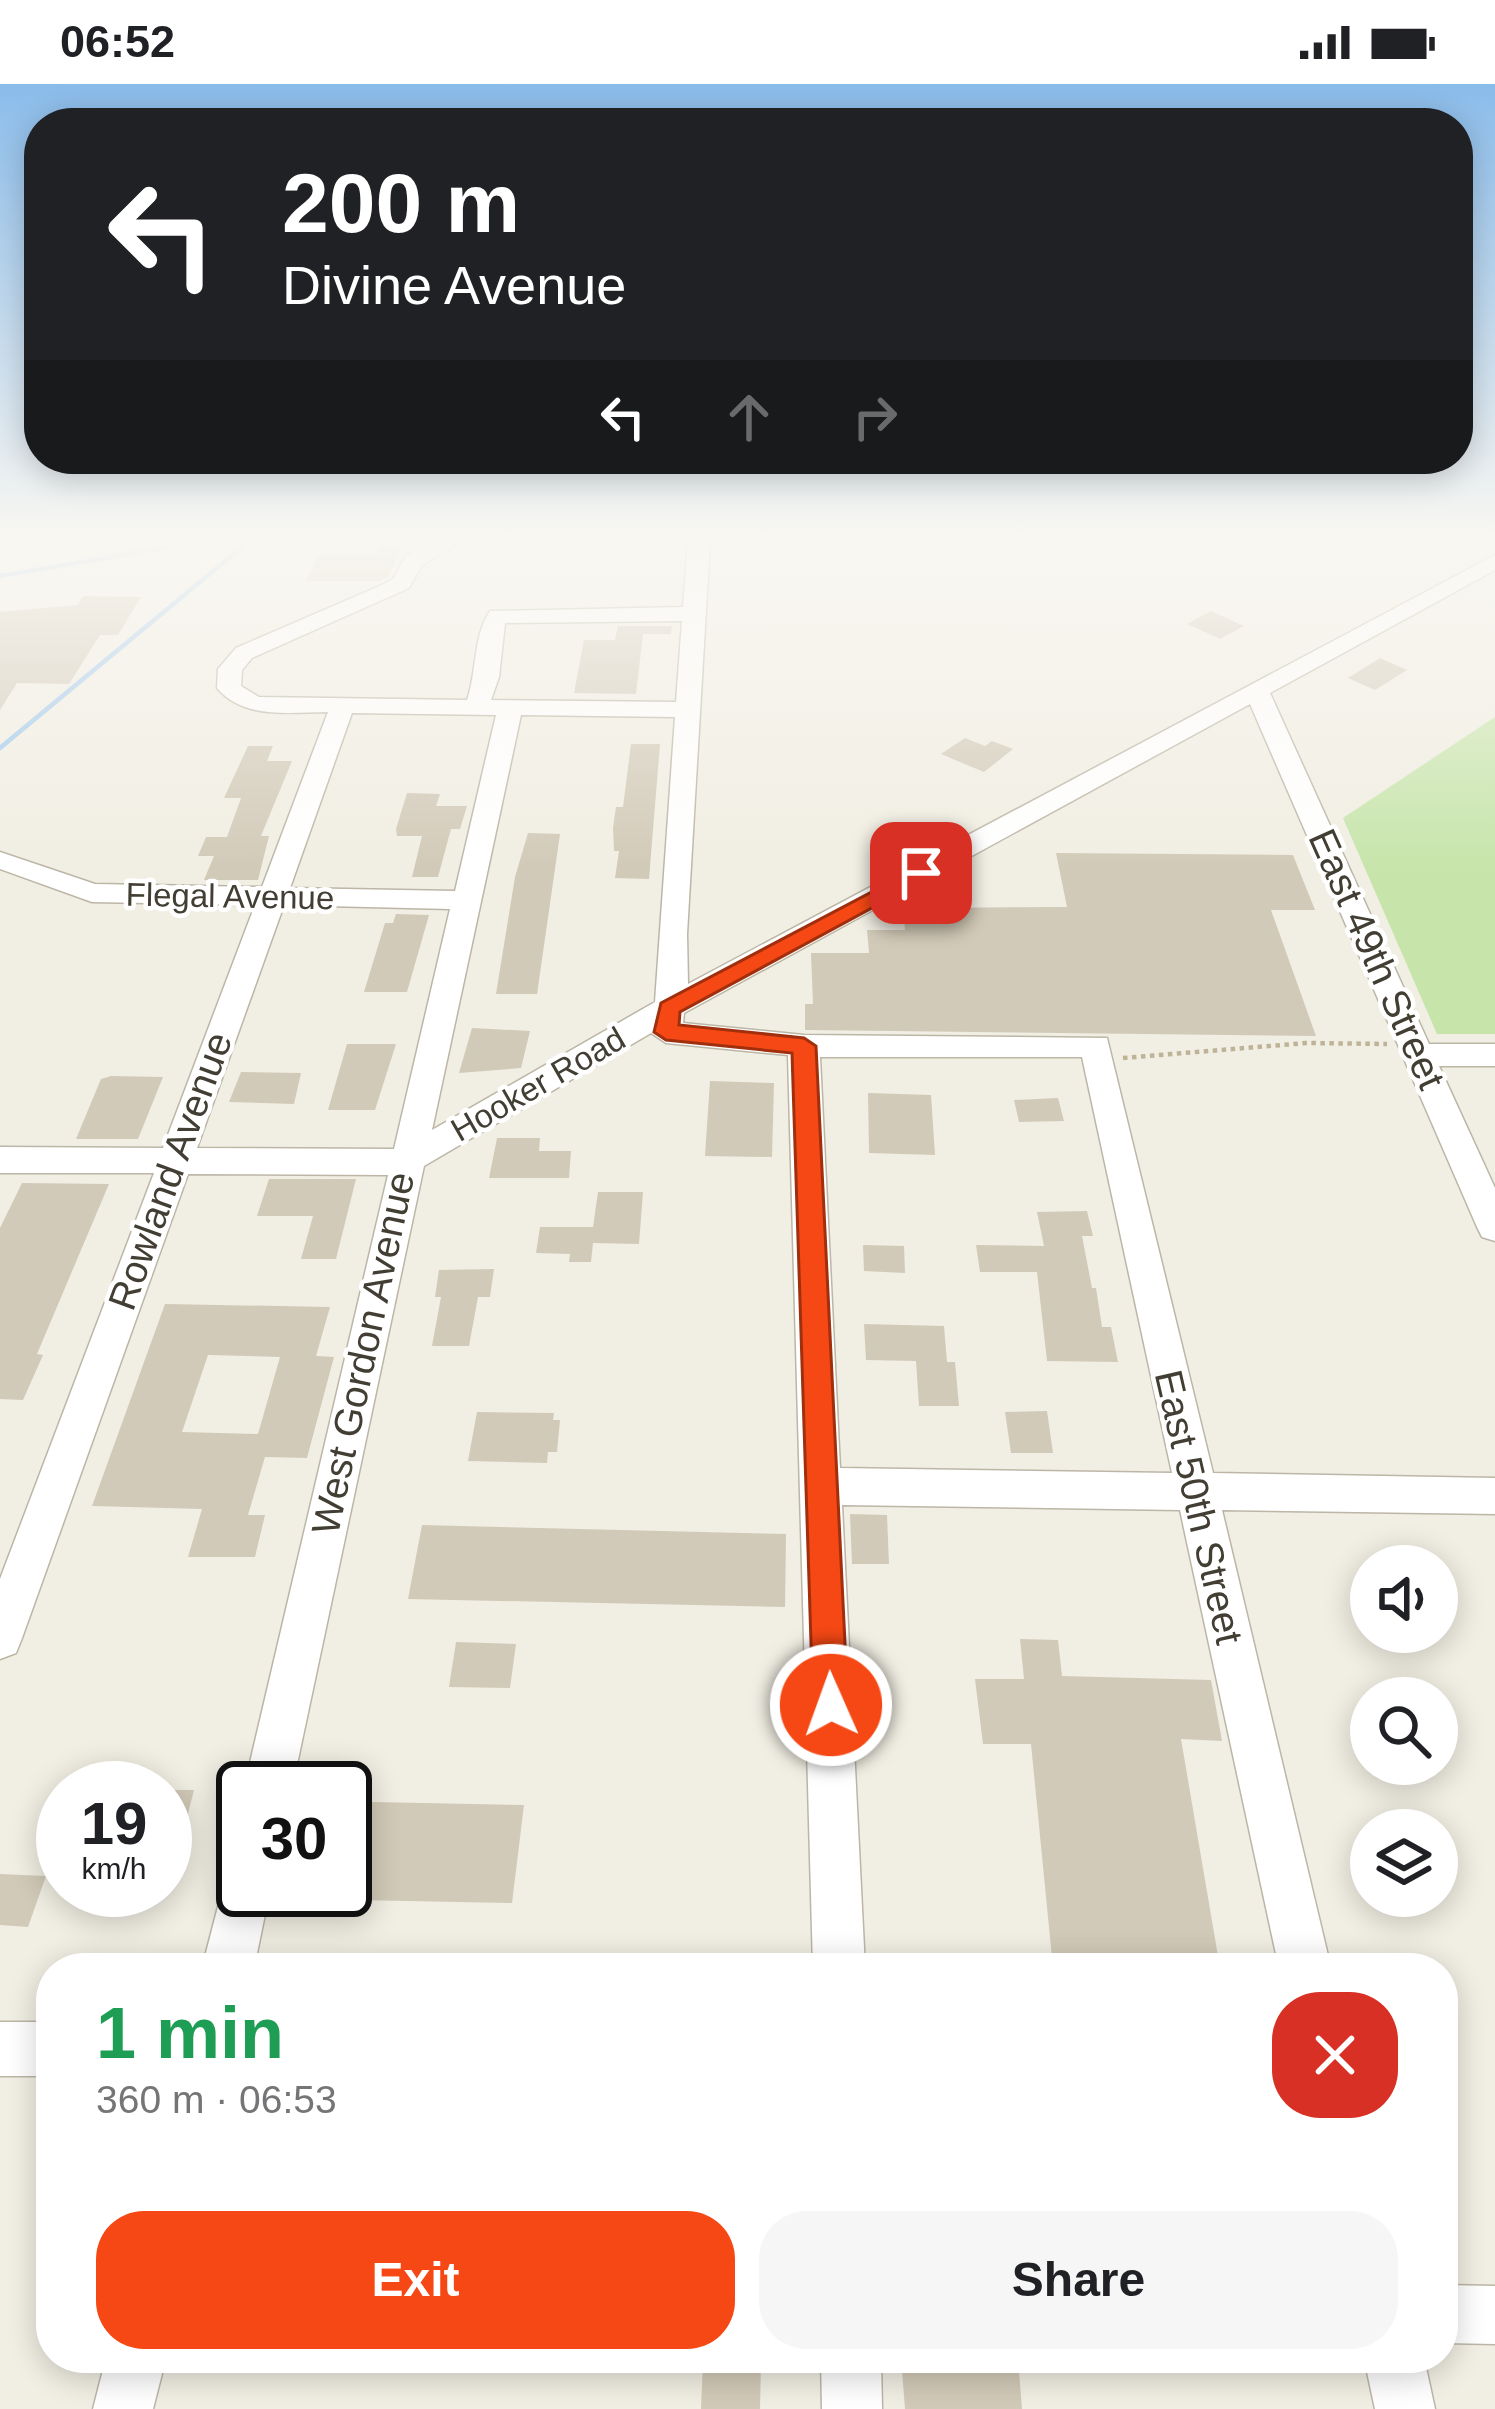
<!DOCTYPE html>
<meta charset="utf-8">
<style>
:root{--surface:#fff;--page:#f6f6f6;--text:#202124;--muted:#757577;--accent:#f64814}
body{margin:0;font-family:Arial,sans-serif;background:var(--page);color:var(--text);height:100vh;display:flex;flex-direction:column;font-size:45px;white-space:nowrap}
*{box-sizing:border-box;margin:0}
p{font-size:39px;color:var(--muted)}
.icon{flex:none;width:66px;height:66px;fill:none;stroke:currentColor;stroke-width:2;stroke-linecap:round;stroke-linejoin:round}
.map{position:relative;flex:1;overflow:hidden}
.details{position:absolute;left:36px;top:1869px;width:1422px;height:420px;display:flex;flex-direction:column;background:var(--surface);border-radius:48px;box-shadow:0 6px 30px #0003}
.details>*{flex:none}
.hud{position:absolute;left:24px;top:24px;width:1449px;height:366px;border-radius:48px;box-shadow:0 6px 30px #0003;background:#202124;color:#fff;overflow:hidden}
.controls{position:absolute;left:1350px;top:1461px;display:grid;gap:24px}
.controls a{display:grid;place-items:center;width:108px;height:108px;border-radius:50%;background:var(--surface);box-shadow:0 6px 30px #0003;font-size:60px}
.speed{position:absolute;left:36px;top:1677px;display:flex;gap:24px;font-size:60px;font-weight:700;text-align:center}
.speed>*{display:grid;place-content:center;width:156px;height:156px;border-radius:50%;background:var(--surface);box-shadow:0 6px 30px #0003;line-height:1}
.speed small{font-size:30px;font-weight:400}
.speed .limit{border:6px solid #111;border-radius:18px;background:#fff;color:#111}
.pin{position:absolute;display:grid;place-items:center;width:102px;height:102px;color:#fff;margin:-51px;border-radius:24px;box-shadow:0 6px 18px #0006}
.me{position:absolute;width:132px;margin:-66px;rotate:358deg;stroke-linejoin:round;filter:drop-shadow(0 0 9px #0008)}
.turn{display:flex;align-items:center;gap:42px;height:252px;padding:0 60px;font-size:54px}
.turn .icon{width:156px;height:156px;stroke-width:2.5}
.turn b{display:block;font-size:84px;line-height:102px}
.lanes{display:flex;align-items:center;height:114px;padding:0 60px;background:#0003;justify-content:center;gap:60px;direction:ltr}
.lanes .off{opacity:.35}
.round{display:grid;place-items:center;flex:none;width:126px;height:126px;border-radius:48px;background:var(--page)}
.overview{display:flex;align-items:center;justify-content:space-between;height:204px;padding:0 60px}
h1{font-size:72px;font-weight:800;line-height:90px;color:#1e9e55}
.action{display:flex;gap:24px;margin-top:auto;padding:24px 60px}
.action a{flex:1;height:138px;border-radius:48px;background:var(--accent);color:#fff;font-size:48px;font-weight:800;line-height:138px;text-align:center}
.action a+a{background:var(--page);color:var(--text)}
.status{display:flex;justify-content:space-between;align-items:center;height:84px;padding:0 60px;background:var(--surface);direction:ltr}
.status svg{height:33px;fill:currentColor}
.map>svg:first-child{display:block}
.green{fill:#c7e5ab}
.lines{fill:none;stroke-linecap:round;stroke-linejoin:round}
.stream{stroke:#9ec7ee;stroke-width:4.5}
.building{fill:#d2cab8;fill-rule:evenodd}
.minor-casing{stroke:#bcb6a6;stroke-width:3}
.path{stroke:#beb397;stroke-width:4.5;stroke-dasharray:4.5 4.5;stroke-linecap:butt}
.minor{fill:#fff;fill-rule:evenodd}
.route{fill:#f64814;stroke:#a02f0d;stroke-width:3}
.labels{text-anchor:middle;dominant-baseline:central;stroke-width:9;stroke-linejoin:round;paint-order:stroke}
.far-street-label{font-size:33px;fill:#423e33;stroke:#fff}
.street-label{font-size:39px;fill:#423e33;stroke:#fff}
</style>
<div class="status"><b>06:52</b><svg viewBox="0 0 49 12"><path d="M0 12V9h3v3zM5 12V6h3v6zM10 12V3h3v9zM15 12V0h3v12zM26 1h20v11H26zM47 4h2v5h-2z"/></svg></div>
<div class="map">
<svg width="1495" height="2325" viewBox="0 0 1495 2325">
<rect width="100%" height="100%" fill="#f1eee3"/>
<path class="green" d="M 1495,633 L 1495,950 L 1437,950 L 1343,734 Z"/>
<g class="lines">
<g class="stream">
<path d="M 0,492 L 197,458"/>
<path d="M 0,664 L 248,458"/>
</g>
</g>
<g class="building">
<path d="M 381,458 L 403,458 L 389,492 L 380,497 L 306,497 L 319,471 L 376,471 Z"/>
<path d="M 83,512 L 141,513 L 118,551 L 100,551 L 69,600 L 17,599 L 0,626 L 0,528 L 77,521 Z"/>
<path d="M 1211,527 L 1244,542 L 1220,555 L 1187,540 Z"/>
<path d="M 618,542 L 672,542 L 671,550 L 643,550 L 636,610 L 574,609 L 584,556 L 615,556 Z"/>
<path d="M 1380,574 L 1407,586 L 1375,606 L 1348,594 Z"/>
<path d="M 965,654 L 985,662 L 992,657 L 1013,665 L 984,688 L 941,670 Z"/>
<path d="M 631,660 L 660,660 L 649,795 L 615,794 L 619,767 L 614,767 L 613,744 L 616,723 L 623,723 Z"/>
<path d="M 248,662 L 273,662 L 267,677 L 292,677 L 261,752 L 269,752 L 258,796 L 204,796 L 214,772 L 198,772 L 206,753 L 227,753 L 241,714 L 224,714 Z"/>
<path d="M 407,709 L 440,710 L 436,722 L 467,722 L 460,745 L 451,745 L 438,793 L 412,793 L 422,752 L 397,752 L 396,745 Z"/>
<path d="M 528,749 L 560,750 L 537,910 L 496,910 L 515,793 Z"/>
<path d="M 1056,769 L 1293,771 L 1315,826 L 1271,826 L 1316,952 L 805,946 L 805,920 L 813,920 L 811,869 L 869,869 L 867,846 L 905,846 L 903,824 L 1067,823 Z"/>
<path d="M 396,830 L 429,831 L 407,908 L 364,908 L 385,839 L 393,839 Z"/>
<path d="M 472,944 L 530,947 L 521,984 L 459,989 Z"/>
<path d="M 347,960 L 396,960 L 375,1026 L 328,1026 Z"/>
<path d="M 241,988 L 301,989 L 294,1020 L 229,1018 Z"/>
<path d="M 111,992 L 163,993 L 138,1055 L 76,1055 L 101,995 Z"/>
<path d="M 710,997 L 774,999 L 772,1073 L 705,1072 Z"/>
<path d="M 868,1009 L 931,1011 L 935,1071 L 869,1069 Z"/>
<path d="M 1058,1014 L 1064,1037 L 1019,1038 L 1014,1016 Z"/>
<path d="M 497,1054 L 540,1054 L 539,1067 L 571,1067 L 569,1094 L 489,1094 Z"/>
<path d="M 269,1095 L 356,1095 L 336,1175 L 301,1175 L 313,1132 L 257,1132 Z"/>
<path d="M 22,1099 L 109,1100 L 37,1270 L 43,1271 L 23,1316 L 0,1315 L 0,1144 Z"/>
<path d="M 598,1108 L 643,1108 L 639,1160 L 593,1159 L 591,1178 L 569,1178 L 570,1170 L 536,1169 L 540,1143 L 593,1143 Z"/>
<path d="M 1087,1127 L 1093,1152 L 1082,1152 L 1092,1204 L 1096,1204 L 1102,1243 L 1111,1243 L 1118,1278 L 1047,1277 L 1037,1188 L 980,1188 L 976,1161 L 1044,1162 L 1037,1128 Z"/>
<path d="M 863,1161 L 904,1162 L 905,1189 L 864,1187 Z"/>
<path d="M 494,1185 L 490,1213 L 478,1213 L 469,1262 L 432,1262 L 441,1213 L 435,1213 L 439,1186 Z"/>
<path d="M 165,1220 L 330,1223 L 316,1272 L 334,1273 L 307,1374 L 265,1373 L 248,1431 L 265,1431 L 255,1473 L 188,1473 L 202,1425 L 92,1422 ZM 208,1271 L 280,1273 L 258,1350 L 182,1348 Z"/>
<path d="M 864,1240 L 944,1242 L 947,1278 L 955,1278 L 959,1322 L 919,1322 L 916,1277 L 866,1276 Z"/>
<path d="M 1047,1327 L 1053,1369 L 1011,1369 L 1005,1328 Z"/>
<path d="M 477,1328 L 554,1329 L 553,1336 L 560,1336 L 557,1368 L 548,1368 L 547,1379 L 468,1377 Z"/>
<path d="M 850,1430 L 887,1431 L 889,1480 L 852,1480 Z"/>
<path d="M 422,1441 L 786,1450 L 785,1523 L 408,1515 Z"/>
<path d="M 1020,1555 L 1058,1556 L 1062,1592 L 1211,1596 L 1222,1657 L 1181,1655 L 1220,1884 L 1053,1884 L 1031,1660 L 983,1660 L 975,1595 L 1024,1595 Z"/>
<path d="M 456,1558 L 516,1560 L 510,1604 L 449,1603 Z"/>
<path d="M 165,1706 L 194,1706 L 172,1793 L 165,1792 Z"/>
<path d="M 372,1718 L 524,1721 L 512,1819 L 354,1816 Z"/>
<path d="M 0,1790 L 46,1792 L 28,1843 L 0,1841 Z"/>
<path d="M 703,2276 L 761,2279 L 760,2325 L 701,2325 Z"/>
<path d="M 902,2286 L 1019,2287 L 1022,2325 L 905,2325 Z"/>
</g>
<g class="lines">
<g class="minor-casing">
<g id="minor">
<path d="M 434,458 L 455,461 L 422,481 L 409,504 L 252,574 L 242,586 L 241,602 L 259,613 L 467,616 C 477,588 473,551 490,527 L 683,523 L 688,458 L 710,458 L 687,850 L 688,900 L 1495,471 L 1495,486 L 1270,609 L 1429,960 L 1495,960 L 1495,982 L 1439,982 L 1495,1104 L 1495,1157 L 1482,1153 L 1477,1143 L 1250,620 L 684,929 L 683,939 L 804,951 L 1107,954 L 1213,1389 L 1495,1394 L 1495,1430 L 1222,1426 L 1331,1884 L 1279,1884 L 1180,1426 L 842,1421 L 865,1884 L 813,1884 L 788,971 L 666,959 L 651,949 L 424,1082 L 292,1704 L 244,1704 L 388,1091 L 188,1090 L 22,1554 L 16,1569 L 0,1575 L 0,1495 L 154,1089 L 0,1089 L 0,1063 L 163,1064 L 255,821 L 92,818 L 0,785 L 0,768 L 95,800 L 262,803 L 328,628 C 290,628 244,636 217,604 L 218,585 L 236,564 L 382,501 L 393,495 L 406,472 ZM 682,537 L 676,618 L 491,616 L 499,593 L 505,539 ZM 352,629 L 496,631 L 455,807 L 290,804 ZM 521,631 L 675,633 L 655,918 L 432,1046 ZM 284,821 L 450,825 L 394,1065 L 197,1064 ZM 820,973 L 1082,973 L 1172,1389 L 840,1384 Z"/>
<path d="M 243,1782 L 243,1806 L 270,1806 L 254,1884 L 202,1884 L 227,1788 Z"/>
<rect x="0" y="1938" width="51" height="54"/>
<path d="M 1443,2201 L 1495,2202 L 1495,2260 L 1443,2259 Z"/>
<path d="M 106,2274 L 166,2274 L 153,2325 L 93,2325 Z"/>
<path d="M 821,2274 L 881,2274 L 882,2325 L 822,2325 Z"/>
<path d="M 1364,2274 L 1424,2274 L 1435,2325 L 1375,2325 Z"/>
</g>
</g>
<path class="path" d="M 1123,974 L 1306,959 L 1387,960"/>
<use href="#minor" class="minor"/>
</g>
<linearGradient id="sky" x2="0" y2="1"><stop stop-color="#8abcea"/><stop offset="0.58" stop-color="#f9f7f2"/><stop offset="1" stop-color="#f9f7f2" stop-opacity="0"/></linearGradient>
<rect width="1495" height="784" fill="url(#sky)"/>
<path class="route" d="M 921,782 L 932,789 L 929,793 L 680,928 L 679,941 L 804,954 L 816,962 L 848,1621 L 843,1633 L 831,1638 L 818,1633 L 813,1621 L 792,969 L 666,956 L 654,948 L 661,919 Z"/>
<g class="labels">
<g class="far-street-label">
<text transform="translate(230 812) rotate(1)">Flegal Avenue</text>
<text transform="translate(538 1000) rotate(-30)">Hooker Road</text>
</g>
<g class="street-label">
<text transform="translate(1377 875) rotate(66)">East 49th Street</text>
<text transform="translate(170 1087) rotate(-70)">Rowland Avenue</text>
<text transform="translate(363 1269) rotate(-78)">West Gordon Avenue</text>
<text transform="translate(1199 1423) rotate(77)">East 50th Street</text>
</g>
</g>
</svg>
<div class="controls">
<a><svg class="icon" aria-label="sound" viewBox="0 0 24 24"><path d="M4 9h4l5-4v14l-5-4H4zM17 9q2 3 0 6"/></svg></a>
<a><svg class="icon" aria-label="search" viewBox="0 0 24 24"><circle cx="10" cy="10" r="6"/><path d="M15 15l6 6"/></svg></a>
<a><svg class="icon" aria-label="layers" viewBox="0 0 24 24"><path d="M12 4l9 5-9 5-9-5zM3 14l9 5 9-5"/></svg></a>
</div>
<div class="speed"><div>19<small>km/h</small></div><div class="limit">30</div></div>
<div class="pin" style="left:921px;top:789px;background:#d93025"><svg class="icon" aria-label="arrive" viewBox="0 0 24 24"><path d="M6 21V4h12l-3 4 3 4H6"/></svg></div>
<svg class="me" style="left:831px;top:1621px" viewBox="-20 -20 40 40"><circle r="17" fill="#f64814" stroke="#fff" stroke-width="3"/><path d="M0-11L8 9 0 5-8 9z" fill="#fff"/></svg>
<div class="hud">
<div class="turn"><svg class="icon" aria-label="left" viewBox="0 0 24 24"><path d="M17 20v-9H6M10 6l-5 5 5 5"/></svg><div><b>200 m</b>Divine Avenue</div></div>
<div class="lanes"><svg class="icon" aria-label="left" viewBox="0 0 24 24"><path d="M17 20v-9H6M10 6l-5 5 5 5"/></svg><svg class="icon off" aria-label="ahead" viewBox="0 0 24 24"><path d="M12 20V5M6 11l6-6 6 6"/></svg><svg class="icon off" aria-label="right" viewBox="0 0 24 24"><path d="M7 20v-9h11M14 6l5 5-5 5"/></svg></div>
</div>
<section class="details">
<div class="overview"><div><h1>1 min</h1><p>360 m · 06:53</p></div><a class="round" style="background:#d93025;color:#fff"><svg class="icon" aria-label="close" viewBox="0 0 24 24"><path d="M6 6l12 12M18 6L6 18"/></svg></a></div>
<div class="action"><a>Exit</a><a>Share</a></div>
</section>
</div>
